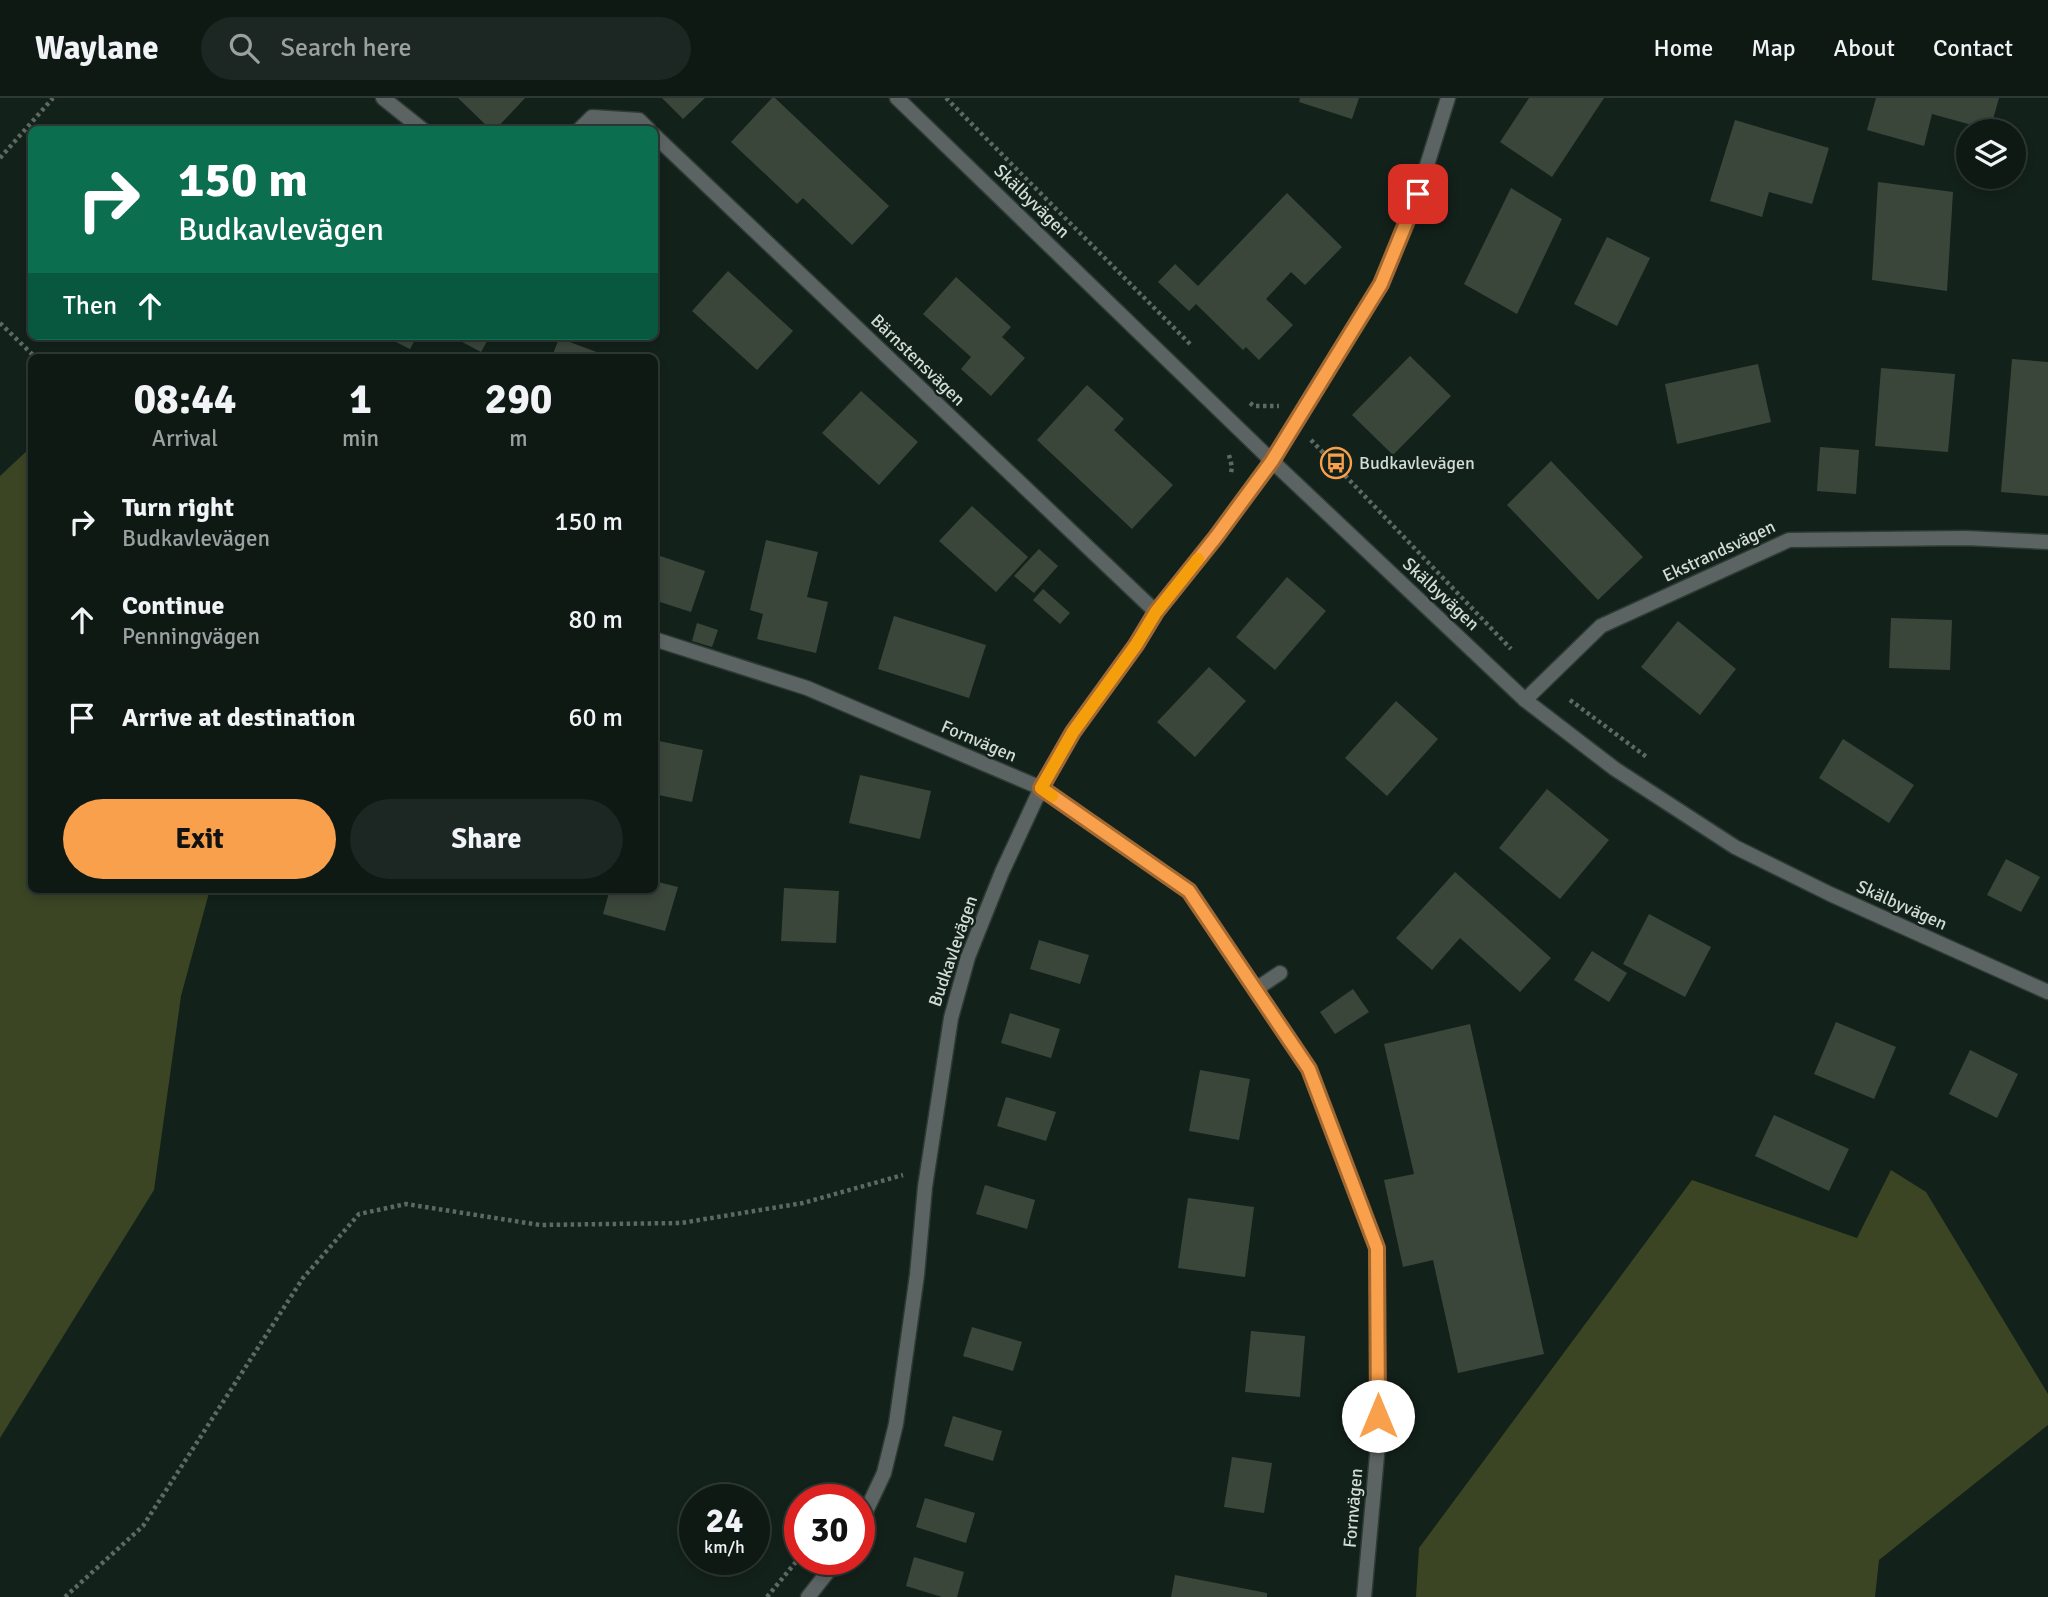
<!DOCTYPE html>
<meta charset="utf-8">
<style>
:root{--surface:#0e1914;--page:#1c2622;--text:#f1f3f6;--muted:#9ba0a0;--line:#2e3834;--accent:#f9a04c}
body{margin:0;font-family:Signika,sans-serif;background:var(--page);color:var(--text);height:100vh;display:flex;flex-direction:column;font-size:26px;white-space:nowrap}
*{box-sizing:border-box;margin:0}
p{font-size:23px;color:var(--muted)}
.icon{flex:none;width:38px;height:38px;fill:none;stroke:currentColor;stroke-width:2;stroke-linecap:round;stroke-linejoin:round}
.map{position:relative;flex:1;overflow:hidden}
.drawer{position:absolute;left:28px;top:256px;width:630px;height:539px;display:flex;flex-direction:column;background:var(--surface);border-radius:10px;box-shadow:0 4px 10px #0003,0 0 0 2px var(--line)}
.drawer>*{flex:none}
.hud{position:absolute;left:28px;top:28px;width:630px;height:214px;border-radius:10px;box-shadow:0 4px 10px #0003,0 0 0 2px var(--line);background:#0b6e4f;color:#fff;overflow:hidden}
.buttons{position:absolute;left:1956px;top:21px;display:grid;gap:14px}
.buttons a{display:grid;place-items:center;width:70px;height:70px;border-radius:50%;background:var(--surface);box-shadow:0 4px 10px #0003,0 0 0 2px var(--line);font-size:35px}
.speed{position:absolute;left:679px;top:1386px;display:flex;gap:14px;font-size:35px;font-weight:700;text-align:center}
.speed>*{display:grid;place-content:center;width:91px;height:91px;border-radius:50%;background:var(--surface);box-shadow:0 4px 10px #0003,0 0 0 2px var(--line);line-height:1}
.speed small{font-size:18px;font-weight:400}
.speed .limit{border:10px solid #d22;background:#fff;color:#111}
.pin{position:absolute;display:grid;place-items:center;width:60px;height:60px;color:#fff;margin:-30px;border-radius:14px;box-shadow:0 4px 10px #0006}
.me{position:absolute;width:77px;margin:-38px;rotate:0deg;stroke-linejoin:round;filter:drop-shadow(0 0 5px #0008)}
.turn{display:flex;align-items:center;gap:24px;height:147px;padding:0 35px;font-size:32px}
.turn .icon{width:91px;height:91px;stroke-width:2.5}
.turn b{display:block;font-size:49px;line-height:60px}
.then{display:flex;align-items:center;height:66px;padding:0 35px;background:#0003;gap:14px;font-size:26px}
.eta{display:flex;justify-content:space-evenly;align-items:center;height:119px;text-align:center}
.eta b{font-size:42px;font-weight:700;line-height:49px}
.cta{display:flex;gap:14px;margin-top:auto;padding:14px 35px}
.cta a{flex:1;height:80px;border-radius:42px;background:var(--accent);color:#111;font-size:28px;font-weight:700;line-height:80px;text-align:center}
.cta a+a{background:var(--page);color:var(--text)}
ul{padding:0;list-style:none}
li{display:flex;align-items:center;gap:21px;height:98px;padding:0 35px}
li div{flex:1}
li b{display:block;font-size:26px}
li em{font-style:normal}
header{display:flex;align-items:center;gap:42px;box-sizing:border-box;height:98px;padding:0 35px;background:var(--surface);border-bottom:2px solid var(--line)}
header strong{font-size:33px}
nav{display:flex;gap:38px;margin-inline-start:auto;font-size:24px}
.search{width:490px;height:63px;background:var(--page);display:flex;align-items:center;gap:18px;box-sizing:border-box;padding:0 24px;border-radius:38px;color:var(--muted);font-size:26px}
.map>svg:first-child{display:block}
.green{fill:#3b4524}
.building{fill:#3b463b}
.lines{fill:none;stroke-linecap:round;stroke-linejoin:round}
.service-casing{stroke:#2e3b35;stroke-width:17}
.minor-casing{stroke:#2e3b35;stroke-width:17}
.tertiary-casing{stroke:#2e3b35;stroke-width:17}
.path{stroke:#5d6963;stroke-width:4.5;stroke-dasharray:3.5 3.5;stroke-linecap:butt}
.service{stroke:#5c6463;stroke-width:14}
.minor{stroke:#5c6463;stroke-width:14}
.tertiary{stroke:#5c6463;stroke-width:14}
.route-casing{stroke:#a26831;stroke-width:18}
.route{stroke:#f9a04c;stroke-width:12}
.slow{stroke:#f59e0b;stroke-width:12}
.labels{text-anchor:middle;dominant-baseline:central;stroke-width:5;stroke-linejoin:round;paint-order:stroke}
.street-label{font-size:18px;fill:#d2dbd6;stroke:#13211b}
.poi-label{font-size:18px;fill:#d2dbd6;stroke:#13211b;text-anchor:start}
</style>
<header>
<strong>Waylane</strong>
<div class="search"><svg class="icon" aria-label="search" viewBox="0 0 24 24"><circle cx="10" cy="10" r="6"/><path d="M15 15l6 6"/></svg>Search here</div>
<nav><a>Home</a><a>Map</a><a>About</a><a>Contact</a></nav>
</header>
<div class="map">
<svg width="2048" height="1499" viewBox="0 0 2048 1499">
<rect width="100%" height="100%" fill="#13211b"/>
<g class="green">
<path d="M 31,349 L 32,791 L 210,791 L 181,898 L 154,1092 L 0,1340 L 0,378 Z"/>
<path d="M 1891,1072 L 1926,1094 L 2048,1296 L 2048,1327 L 1879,1462 L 1875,1499 L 1416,1499 L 1419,1450 L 1692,1082 L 1857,1140 Z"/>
</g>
<g class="building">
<path d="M 458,0 L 525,0 L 495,32 L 491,32 Z"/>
<path d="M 662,0 L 705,0 L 683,21 Z"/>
<path d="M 772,0 L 775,0 L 889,108 L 852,147 L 803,100 L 797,106 L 731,44 Z"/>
<path d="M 1300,0 L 1359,0 L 1352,21 L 1299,4 Z"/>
<path d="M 1529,0 L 1604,0 L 1552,79 L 1500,44 Z"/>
<path d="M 1876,0 L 1999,0 L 1990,32 L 1932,16 L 1924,48 L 1867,32 Z"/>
<path d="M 1735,22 L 1829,50 L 1812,106 L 1769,94 L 1762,119 L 1710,103 Z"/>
<path d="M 1878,84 L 1953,94 L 1947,193 L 1872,182 Z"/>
<path d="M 1511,90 L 1562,121 L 1517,216 L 1464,186 Z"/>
<path d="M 1287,95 L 1342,149 L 1305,187 L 1291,174 L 1266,201 L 1293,227 L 1259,262 L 1246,249 L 1243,252 L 1196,206 L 1189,213 L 1158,184 L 1175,166 L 1198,188 Z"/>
<path d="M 1607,139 L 1650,160 L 1617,228 L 1574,206 Z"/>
<path d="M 728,173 L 793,233 L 757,272 L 692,213 Z"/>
<path d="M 956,179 L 1011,229 L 1002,239 L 1025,260 L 991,298 L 961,271 L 971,259 L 923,216 Z"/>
<path d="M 391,238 L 417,238 L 410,251 L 390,241 Z"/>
<path d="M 451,238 L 490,238 L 481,254 Z"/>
<path d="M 559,240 L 610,259 L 552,259 Z"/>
<path d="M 1410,258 L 1451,298 L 1393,357 L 1352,317 Z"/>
<path d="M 2012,261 L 2048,264 L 2048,398 L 2001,394 Z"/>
<path d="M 1758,266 L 1771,324 L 1677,346 L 1665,286 Z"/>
<path d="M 1881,270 L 1955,276 L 1948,354 L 1875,348 Z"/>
<path d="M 1087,287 L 1124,321 L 1114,332 L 1173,387 L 1132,431 L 1037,342 Z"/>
<path d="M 861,293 L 918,344 L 879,387 L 822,335 Z"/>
<path d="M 1820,349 L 1859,352 L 1856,396 L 1817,393 Z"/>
<path d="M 1551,363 L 1643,459 L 1598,502 L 1507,407 Z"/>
<path d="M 972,408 L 1028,459 L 996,494 L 939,443 Z"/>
<path d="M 766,442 L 818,454 L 807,499 L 828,504 L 816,555 L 757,541 L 763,516 L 750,512 Z"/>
<path d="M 1039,451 L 1058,468 L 1034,495 L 1014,478 Z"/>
<path d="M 654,456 L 705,473 L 691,514 L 654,502 Z"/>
<path d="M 1287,479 L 1326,513 L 1275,572 L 1236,539 Z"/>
<path d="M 1043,491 L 1070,515 L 1060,526 L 1033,502 Z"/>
<path d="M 894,518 L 986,547 L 969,600 L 878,571 Z"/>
<path d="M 1891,520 L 1952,522 L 1950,572 L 1889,570 Z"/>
<path d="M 1678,523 L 1736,571 L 1700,617 L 1641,569 Z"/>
<path d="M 697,525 L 718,532 L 712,549 L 692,543 Z"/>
<path d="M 1209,569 L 1246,603 L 1195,659 L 1157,624 Z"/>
<path d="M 1396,603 L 1438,641 L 1387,698 L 1345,660 Z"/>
<path d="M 1843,641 L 1914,687 L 1889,725 L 1819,680 Z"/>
<path d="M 654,642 L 703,652 L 692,704 L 654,696 Z"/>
<path d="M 860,677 L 931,693 L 920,741 L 849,725 Z"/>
<path d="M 1547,691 L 1609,742 L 1560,801 L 1499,750 Z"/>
<path d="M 2006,761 L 2040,779 L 2021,814 L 1987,797 Z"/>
<path d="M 1455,774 L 1551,860 L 1520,894 L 1460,840 L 1432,872 L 1396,840 Z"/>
<path d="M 654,783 L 678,789 L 665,833 L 603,816 L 610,791 L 654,791 Z"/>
<path d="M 784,790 L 839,793 L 836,845 L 781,843 Z"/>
<path d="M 1649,816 L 1711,849 L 1685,899 L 1623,866 Z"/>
<path d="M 1039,842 L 1089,857 L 1080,886 L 1030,871 Z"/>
<path d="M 1592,853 L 1627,875 L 1609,904 L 1574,882 Z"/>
<path d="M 1353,891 L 1369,914 L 1335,936 L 1320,914 Z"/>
<path d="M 1010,915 L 1060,931 L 1051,960 L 1001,945 Z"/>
<path d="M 1836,924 L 1896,949 L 1874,1001 L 1814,976 Z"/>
<path d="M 1470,926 L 1544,1256 L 1458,1275 L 1433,1162 L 1403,1169 L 1384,1082 L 1414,1076 L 1384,946 Z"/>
<path d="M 1970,952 L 2018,976 L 1997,1020 L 1949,996 Z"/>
<path d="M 1200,972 L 1250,981 L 1239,1042 L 1189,1033 Z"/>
<path d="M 1006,999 L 1056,1014 L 1046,1043 L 997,1028 Z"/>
<path d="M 1774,1017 L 1849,1051 L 1829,1093 L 1755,1058 Z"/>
<path d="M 985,1087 L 1035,1102 L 1027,1131 L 976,1116 Z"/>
<path d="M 1188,1100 L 1254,1109 L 1245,1179 L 1178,1170 Z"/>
<path d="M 972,1229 L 1022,1244 L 1013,1273 L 963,1258 Z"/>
<path d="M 1251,1233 L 1305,1238 L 1300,1299 L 1245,1294 Z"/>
<path d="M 953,1318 L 1002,1333 L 993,1363 L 944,1348 Z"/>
<path d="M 1232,1359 L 1272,1365 L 1264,1415 L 1224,1409 Z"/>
<path d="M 925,1400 L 975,1415 L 966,1445 L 916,1429 Z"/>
<path d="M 914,1459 L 964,1474 L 957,1499 L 942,1499 L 906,1488 Z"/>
<path d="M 1175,1477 L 1267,1495 L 1267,1499 L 1171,1499 Z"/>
</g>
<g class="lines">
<g class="service-casing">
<path id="service" d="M 1256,891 L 1280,875"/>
</g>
<g class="minor-casing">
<g id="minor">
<path d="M 383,0 L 423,32"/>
<path d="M 579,32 L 592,19 L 639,22 L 649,32"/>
<path d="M 654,37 L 1156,514"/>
<path d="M 654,541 L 807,590 L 1041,690 L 1190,793 L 1309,971 L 1377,1150 L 1378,1346 L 1364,1499"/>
<path d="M 1525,602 L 1601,528 L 1789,442 L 1966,440 L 2048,444"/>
<path d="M 859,1428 L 884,1375 L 896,1326 L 917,1177 L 925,1089 L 951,920 L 968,859 L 1002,774 L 1041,690 L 1073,634 L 1136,547 L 1156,514 L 1216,439 L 1272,363 L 1381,186 L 1418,96 L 1448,0"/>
<path d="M 808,1499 L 838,1461"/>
</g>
</g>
<g class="tertiary-casing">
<path id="tertiary" d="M 897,0 L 1272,363 L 1525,602 L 1615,671 L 1735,749 L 1830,796 L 2048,894"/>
</g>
<g class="path">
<path d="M 946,0 L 1192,248"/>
<path d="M 0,60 L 53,0"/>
<path d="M 0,225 L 35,259"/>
<path d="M 1250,305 L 1254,308 L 1279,308"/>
<path d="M 1311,342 L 1511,551"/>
<path d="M 1229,357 L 1232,369 L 1231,375"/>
<path d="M 1570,602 L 1648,660"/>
<path d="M 65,1499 L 143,1428 L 303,1180 L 359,1116 L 406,1106 L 540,1127 L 681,1125 L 803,1105 L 903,1077"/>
<path d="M 767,1499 L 800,1459"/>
</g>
<use href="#service" class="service"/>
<use href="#minor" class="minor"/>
<use href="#tertiary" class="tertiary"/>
</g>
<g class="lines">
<g class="route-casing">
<path id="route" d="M 1378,1318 L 1377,1150 L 1309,971 L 1189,793 L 1041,690 L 1073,634 L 1136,547 L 1156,514 L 1216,439 L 1272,363 L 1381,186 L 1418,96"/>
</g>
<use href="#route" class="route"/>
<path class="slow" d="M 1052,698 L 1041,690 L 1073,634 L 1136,547 L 1156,514 L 1198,461"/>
</g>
<defs>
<g id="bus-ring" transform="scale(1.575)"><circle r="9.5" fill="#13211b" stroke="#f9a04c" stroke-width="1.5"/><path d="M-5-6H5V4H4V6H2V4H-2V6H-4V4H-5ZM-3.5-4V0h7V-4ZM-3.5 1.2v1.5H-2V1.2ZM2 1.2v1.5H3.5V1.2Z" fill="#f9a04c"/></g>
</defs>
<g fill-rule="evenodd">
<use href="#bus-ring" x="1336" y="365"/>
</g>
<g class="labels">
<g class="street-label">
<text transform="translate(1032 103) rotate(44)">Skälbyvägen</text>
<text transform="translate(918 262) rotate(44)">Bärnstensvägen</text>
<text transform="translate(1719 453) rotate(-25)">Ekstrandsvägen</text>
<text transform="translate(1441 496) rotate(43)">Skälbyvägen</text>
<text transform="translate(979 643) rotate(23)">Fornvägen</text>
<text transform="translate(1902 807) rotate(24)">Skälbyvägen</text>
<text transform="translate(953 853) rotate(-71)">Budkavlevägen</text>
<text transform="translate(1353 1410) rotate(-85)">Fornvägen</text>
</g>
<g class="poi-label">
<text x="1359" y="365">Budkavlevägen</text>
</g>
</g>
</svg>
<div class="buttons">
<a><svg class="icon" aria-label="layers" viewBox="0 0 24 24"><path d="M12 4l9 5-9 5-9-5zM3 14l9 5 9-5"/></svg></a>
</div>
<div class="speed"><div>24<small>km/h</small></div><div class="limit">30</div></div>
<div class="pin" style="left:1418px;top:96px;background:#d93025"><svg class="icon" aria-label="arrive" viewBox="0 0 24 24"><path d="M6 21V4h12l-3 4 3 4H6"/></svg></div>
<svg class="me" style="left:1378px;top:1318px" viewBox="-20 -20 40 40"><circle r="19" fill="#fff"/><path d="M0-13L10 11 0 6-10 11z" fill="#f9a04c"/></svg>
<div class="hud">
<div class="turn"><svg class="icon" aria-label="right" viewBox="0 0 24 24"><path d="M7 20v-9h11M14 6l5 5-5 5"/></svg><div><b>150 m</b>Budkavlevägen</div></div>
<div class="then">Then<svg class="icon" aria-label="ahead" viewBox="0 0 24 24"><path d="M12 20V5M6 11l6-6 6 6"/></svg></div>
</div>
<section class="drawer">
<div class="eta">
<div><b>08:44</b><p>Arrival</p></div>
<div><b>1</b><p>min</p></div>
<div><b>290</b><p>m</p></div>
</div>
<ul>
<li><svg class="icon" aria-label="right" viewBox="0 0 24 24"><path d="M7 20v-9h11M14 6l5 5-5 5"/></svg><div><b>Turn right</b><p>Budkavlevägen</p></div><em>150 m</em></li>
<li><svg class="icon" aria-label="ahead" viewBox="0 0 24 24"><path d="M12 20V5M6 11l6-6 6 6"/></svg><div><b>Continue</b><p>Penningvägen</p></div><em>80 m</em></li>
<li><svg class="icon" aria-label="arrive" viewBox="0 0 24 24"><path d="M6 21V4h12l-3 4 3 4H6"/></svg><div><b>Arrive at destination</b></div><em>60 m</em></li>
</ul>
<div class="cta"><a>Exit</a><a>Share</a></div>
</section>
</div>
